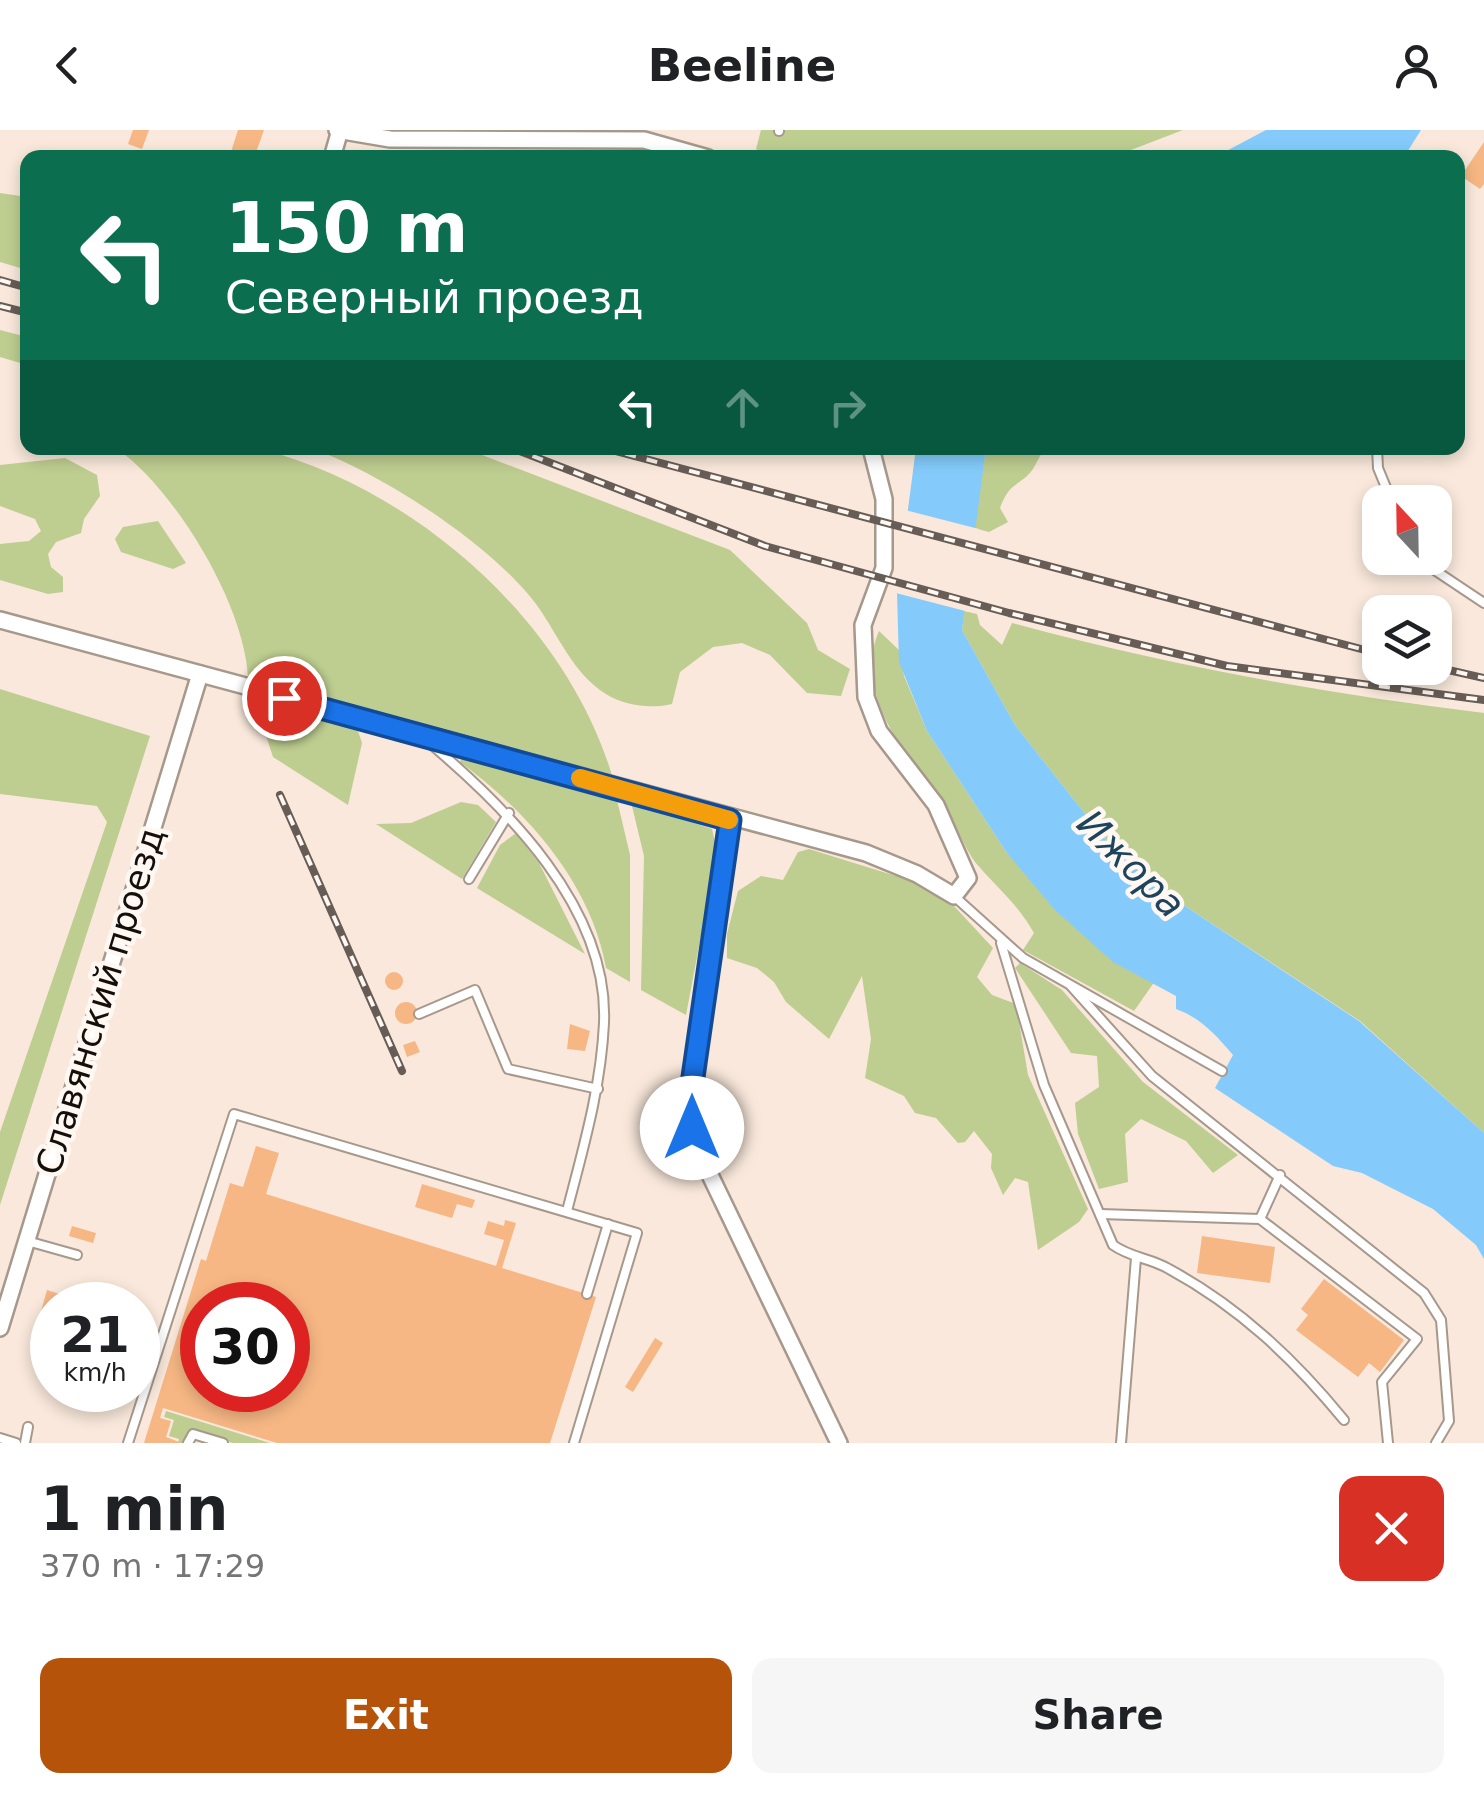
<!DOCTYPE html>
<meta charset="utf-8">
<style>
:root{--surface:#fff;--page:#f6f6f6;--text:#202124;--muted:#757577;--accent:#b45309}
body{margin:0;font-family:"DejaVu Sans",sans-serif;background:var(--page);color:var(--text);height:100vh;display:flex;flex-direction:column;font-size:38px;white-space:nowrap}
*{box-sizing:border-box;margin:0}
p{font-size:32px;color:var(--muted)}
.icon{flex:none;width:55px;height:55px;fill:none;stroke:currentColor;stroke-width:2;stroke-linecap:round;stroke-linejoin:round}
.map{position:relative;height:1313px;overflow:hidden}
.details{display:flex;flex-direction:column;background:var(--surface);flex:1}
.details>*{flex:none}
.hud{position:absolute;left:20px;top:20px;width:1445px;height:305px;border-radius:20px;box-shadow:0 5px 15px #0003;background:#0b6e4f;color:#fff;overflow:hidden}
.needle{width:65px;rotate:338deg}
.tools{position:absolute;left:1362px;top:355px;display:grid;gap:20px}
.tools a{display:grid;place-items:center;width:90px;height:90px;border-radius:20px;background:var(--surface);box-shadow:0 5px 15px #0003;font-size:50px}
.speed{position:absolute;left:30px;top:1152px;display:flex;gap:20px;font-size:50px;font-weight:700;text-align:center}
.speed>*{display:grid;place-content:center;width:130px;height:130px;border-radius:50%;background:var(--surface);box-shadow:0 5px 15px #0003;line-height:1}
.speed small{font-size:25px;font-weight:400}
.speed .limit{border:15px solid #d22;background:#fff;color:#111}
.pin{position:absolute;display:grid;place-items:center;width:85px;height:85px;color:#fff;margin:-42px;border:5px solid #fff;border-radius:50%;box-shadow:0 2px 10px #0007}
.me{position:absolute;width:110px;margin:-55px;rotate:0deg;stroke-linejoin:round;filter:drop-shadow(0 0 8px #0008)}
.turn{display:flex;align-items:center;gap:35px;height:210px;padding:0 40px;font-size:45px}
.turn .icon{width:130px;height:130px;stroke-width:2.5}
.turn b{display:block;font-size:70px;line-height:85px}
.lanes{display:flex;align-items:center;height:95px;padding:0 40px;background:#0003;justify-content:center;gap:50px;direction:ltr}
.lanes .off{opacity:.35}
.round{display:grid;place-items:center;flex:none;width:105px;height:105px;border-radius:20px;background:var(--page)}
.overview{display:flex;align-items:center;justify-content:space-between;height:170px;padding:0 40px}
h1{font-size:60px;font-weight:700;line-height:75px}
.cta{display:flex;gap:20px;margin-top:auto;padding:20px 40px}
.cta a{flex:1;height:115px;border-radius:20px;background:var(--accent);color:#fff;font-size:40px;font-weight:700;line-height:115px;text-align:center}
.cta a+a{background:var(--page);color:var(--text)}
header{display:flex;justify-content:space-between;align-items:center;height:130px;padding:0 40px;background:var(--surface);font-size:45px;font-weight:700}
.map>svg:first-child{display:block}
.green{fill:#becd90}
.water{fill:#84cbfb}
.pier{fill:#f9e8db}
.building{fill:#f6b784;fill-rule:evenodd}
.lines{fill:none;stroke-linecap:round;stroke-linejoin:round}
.service-casing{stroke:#a7988c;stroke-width:12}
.minor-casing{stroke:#a7988c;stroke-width:20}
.service{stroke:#fff;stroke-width:8}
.minor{stroke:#fff;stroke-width:15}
.rail-casing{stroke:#675d56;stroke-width:8}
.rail{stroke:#fef7f2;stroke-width:4;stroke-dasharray:11;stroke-linecap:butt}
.route-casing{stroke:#114b97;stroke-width:25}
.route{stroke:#1a73e8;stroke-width:18}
.slow{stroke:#f59e0b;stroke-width:18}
.labels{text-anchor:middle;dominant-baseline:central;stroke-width:9;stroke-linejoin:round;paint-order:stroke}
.street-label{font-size:35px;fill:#140f0b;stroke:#fef7f2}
.water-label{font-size:38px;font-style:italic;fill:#1d445d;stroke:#fef7f2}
</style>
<header><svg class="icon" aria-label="back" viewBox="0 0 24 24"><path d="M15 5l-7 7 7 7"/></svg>Beeline<svg class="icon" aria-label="person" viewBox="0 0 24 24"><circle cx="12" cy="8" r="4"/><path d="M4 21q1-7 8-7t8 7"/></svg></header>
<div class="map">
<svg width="1484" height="1313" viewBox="0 0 1484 1313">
<rect width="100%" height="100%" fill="#f9e8db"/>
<g class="green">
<path d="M 761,0 L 1183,0 L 1110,28 L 772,28 L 756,19 Z"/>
<path d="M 0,63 L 27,67 L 27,140 L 0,132 Z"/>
<path d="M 0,200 L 27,207 L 27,235 L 0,227 Z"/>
<path d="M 116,318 C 154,318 227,310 261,319 C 418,360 569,494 614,652 L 248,548 C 245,475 175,359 116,318 Z"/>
<path d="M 311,318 L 464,318 L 730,420 L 807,493 L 818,520 L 850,539 L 841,566 L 807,563 L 770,525 L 742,513 L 713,517 L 680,542 L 672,574 C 651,579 625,576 606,564 C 573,544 558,504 536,474 C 491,414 381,343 311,318 Z"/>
<path d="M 986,318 L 1047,318 C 1039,325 1038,331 1033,339 C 1020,357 1010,350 1000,378 L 1008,392 L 989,402 L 974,398 Z"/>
<path d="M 65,328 L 97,345 L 100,366 L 84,389 L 81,403 L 56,412 L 48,424 L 51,437 L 63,447 L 63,462 L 48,464 L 0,450 L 0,414 L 29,411 L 41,401 L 35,389 L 0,376 L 0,335 Z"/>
<path d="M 158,391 L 186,433 L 173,439 L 121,422 L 115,409 L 123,397 Z"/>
<path d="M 964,481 L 977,484 L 980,495 L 1002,515 L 1012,493 C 1168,536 1324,563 1484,583 L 1484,1003 L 1360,891 L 1173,768 L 1104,708 L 1015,595 L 962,500 Z"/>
<path d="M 879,501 L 899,520 L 904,546 L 927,601 L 1007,723 L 1113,831 L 1155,851 L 1134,881 L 1023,820 L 1034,803 C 1018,774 996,757 975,732 C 965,719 959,700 949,685 C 915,634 850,567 879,501 Z"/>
<path d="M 0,559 L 150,606 L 0,1075 L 0,1002 L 107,692 L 97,676 L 0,664 Z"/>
<path d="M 266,569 L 358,601 L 362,613 L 348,675 L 273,627 L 256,575 Z"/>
<path d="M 462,627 L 617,670 L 630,725 L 630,852 L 606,838 C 591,753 527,681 460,632 Z"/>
<path d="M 461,672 L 478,675 L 496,692 L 462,749 L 376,694 L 411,693 Z"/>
<path d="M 631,672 L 712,699 L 717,721 L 686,885 L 641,860 L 644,726 Z"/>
<path d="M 516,703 L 539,733 L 585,824 L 477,758 L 500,715 Z"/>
<path d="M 809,719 L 912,751 L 954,776 L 993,818 L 977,847 L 992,865 L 1016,874 L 1028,945 L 1088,1079 L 1079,1092 L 1038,1120 L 1028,1052 L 1015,1048 L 1003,1065 L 991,1038 L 992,1024 L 974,1001 L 965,1012 L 958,1013 L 936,988 L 915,983 L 904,966 L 865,948 L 871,909 L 862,846 L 829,909 L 786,872 L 774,852 L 757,838 L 727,828 L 727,804 L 738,761 L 761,746 L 783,750 L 798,722 Z"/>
<path d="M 1020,833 L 1062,860 L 1143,952 L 1238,1025 L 1213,1043 L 1186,1011 L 1141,989 L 1125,1004 L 1128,1052 L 1099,1059 L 1078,1004 L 1075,973 L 1099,957 L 1097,926 L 1071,923 L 1015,838 Z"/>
<path d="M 166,1281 L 270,1313 L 233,1313 L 196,1302 L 189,1304 L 185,1313 L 178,1313 L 179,1309 L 169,1306 L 174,1290 L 164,1287 Z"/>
</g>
<g class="water">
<path d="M 1266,0 L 1421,0 L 1404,27 L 1215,27 Z"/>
<path d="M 916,318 L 986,318 L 962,500 L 1015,595 L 1104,708 L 1173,768 L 1359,891 L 1484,1003 L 1484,1129 L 1476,1115 L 1433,1079 L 1362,1043 L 1333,1036 L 1215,958 L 1233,925 C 1216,905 1201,888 1176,879 L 1176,866 L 1113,832 L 1055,780 L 1007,723 L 927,601 L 899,532 L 897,463 Z"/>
</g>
<path class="pier" d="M 905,380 L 979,399 L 969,482 L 892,462 Z"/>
<g class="building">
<path d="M 133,0 L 149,0 L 142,19 L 128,14 Z"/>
<path d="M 238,0 L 264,0 L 254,28 L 230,25 Z"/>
<path d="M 1484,12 L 1484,54 L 1480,59 L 1461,46 Z"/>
<circle cx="394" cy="851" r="9"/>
<circle cx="406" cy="883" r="11"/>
<path d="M 570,894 L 590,901 L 585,921 L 567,919 Z"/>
<path d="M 415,911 L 420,922 L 407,927 L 403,915 Z"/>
<path d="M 256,1016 L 279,1023 L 266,1064 L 496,1136 L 504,1110 L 484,1104 L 488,1091 L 504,1096 L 505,1090 L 516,1093 L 502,1138 L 596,1167 L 550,1313 L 277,1313 L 163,1278 L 160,1288 L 171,1291 L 166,1307 L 182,1313 L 144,1313 L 201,1129 L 206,1131 L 230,1053 L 243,1057 ZM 202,1175 L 288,1175 L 288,1260 L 202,1260 Z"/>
<path d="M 422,1054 L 475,1070 L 472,1078 L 457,1074 L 452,1088 L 415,1077 Z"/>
<path d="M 72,1096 L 96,1103 L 93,1113 L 69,1106 Z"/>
<path d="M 1202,1106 L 1275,1117 L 1270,1153 L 1197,1143 Z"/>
<path d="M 1324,1149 L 1404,1210 L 1380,1242 L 1369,1233 L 1358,1247 L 1296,1200 L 1308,1185 L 1301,1179 Z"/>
<path d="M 47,1160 L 69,1167 L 67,1175 L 52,1175 L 52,1189 L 40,1185 Z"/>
<path d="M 655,1208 L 663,1213 L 633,1262 L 625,1257 Z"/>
</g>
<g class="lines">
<g class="service-casing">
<g id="service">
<path d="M 779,1 L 779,0"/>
<path d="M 1377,318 L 1378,338 L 1392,372"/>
<path d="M 1425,428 L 1433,439 L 1484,473"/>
<path d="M 426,610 C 506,677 609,778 604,893 C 601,958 583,1019 567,1081"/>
<path d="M 469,749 L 509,683"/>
<path d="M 954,766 L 1023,828 L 1222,941"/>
<path d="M 1001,813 L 1044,955 L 1113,1115 C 1131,1128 1151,1128 1169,1139 C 1239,1177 1294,1229 1344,1290"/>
<path d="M 1071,856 L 1152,946 L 1424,1163 L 1441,1190 L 1449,1291 L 1436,1313"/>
<path d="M 419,884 L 475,860 L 508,939 L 598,959"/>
<path d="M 1100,1084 L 1260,1089 L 1417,1209 L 1382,1252 L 1388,1313"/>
<path d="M 1260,1089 L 1280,1045"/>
<path d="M 27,1111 L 77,1125"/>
<path d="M 587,1164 L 608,1094"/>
<path d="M 0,1308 L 16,1313"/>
<path d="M 25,1313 L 28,1297"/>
<path d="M 128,1313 L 234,984 L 637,1103 L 574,1313"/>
<path d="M 188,1313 L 193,1304 L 223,1313"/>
<path d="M 1121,1313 L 1136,1128"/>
</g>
</g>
<g class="minor-casing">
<g id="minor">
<path d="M 337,0 L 390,9 L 644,10 L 708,28"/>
<path d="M 332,28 L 340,0"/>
<path d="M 0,490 L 866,723 L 917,744 L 954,766 L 968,748 L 936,675 L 879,601 L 866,567 L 863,495 L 884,438 L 884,369 L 871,318"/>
<path d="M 730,690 L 691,961 L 698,1020 L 839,1313"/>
<path d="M 0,1198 L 200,544"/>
</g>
</g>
<use href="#service" class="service"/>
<use href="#minor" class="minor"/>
<g class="rail-casing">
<g id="rail">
<path d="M 0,150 L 28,158"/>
<path d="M 0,176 L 28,183"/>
<path d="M 512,318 L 765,416 L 1009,483 L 1227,536 L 1484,570"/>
<path d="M 604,318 L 1380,524"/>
<path d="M 1435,537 L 1484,548"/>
<path d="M 280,665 L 402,941"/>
</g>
</g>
<use href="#rail" class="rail"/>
</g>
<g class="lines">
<g class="route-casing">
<path id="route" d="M 284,568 L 730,690 L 691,961 L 692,998"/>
</g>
<use href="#route" class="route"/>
<path class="slow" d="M 580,648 L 729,690"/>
</g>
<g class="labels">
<g class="street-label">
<text transform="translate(100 871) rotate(-73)">Славянский проезд</text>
</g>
<g class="water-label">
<text transform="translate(1131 734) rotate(45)">Ижора</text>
</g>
</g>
</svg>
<div class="tools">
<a><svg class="needle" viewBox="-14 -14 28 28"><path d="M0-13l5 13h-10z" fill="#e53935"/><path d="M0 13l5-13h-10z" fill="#757577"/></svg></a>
<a><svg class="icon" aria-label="layers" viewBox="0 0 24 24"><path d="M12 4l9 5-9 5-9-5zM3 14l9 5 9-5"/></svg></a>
</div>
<div class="speed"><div>21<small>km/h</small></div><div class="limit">30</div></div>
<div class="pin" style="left:284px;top:568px;background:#d93025"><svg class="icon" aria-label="arrive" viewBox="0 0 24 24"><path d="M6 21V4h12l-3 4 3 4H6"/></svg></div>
<svg class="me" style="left:692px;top:998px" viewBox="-20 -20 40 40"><circle r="19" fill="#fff"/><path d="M0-13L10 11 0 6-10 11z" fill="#1a73e8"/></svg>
<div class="hud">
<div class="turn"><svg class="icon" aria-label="left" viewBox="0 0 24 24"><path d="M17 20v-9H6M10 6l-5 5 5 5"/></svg><div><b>150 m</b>Северный проезд</div></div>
<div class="lanes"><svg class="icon" aria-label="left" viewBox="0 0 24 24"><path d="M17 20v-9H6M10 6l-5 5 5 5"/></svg><svg class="icon off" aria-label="ahead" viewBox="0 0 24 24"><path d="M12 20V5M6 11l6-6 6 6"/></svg><svg class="icon off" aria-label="right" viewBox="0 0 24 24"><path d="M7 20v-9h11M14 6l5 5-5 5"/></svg></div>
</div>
</div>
<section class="details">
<div class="overview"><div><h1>1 min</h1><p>370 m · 17:29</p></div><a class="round" style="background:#d93025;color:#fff"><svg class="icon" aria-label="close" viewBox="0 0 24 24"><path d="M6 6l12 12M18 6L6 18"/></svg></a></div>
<div class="cta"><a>Exit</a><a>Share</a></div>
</section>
